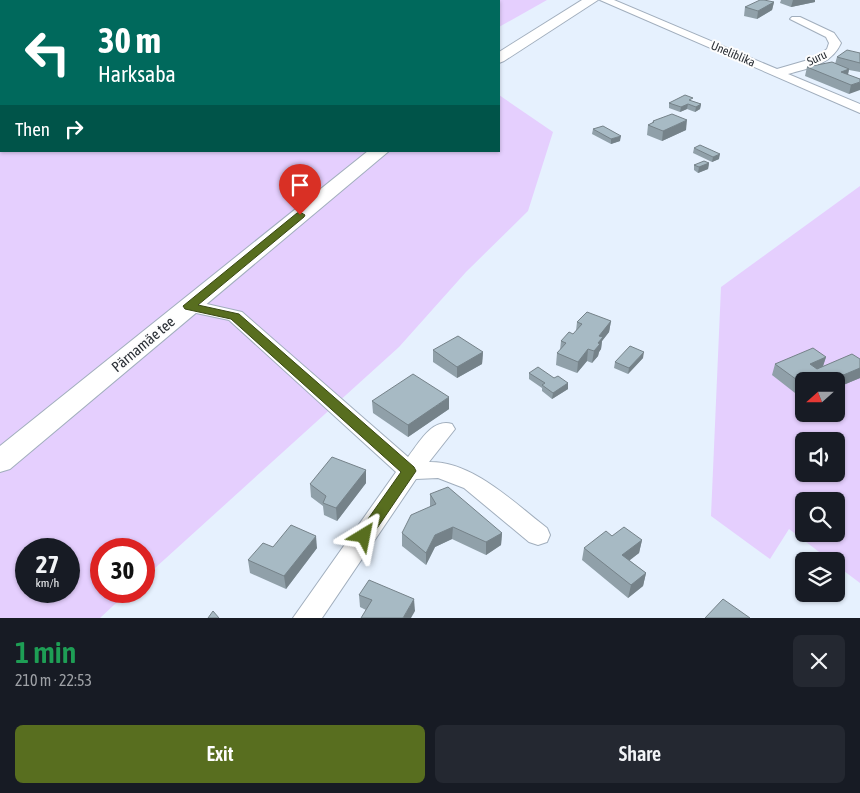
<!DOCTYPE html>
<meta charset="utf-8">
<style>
:root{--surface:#171b24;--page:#242831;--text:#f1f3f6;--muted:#9ea1a6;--accent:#586e1f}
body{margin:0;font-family:"Asap Condensed",sans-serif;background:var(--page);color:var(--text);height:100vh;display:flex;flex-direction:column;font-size:19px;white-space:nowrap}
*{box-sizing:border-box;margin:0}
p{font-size:16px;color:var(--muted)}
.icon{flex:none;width:28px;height:28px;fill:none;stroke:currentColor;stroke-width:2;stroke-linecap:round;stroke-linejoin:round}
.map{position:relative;height:618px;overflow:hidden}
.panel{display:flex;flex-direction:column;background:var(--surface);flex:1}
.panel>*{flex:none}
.guide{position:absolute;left:0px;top:0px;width:500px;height:152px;box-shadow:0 1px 4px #0004;background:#00695c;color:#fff;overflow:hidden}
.needle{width:32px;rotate:249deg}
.controls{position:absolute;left:795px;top:372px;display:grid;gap:10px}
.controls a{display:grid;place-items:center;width:50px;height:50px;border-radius:8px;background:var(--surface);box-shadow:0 1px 4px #0004;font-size:25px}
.speed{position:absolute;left:15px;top:538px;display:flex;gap:10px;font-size:25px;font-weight:700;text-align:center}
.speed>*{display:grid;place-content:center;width:65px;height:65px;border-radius:50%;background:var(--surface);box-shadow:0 1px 4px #0004;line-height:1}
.speed small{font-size:12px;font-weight:400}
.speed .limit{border:8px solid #d22;background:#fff;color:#111}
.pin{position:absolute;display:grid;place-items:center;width:42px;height:42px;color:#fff;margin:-51px -21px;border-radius:50% 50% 50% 0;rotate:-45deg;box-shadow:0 0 5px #0007}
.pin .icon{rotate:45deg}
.me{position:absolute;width:55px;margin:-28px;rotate:35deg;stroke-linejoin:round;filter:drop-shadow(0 0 4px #0008)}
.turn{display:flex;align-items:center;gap:18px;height:105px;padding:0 15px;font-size:22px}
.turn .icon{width:65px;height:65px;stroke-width:2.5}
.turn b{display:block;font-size:35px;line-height:42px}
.then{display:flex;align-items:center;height:48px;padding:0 15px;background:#0003;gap:10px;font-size:19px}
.round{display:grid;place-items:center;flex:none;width:52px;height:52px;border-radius:8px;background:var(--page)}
.headline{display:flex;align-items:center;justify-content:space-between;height:85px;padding:0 15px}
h1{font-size:30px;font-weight:600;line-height:38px;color:#1e9e55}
.cta{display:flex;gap:10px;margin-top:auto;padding:10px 15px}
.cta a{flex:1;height:58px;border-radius:8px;background:var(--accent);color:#fff;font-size:20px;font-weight:600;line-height:58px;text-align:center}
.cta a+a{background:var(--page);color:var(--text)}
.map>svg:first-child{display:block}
.green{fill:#e5cffe;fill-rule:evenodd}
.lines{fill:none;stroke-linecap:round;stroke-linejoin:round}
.minor-casing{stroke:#a1aebd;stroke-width:2}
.major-casing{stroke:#a1aebd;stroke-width:2}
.minor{fill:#fff;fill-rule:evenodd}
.major{fill:#fff;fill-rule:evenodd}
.wall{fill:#90a0a9}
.shaded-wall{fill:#758289}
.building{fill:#a7bac4;stroke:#758289}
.route{fill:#586e1f;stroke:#394814}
.labels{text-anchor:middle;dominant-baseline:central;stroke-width:4;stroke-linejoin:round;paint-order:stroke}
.far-street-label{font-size:12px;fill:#2b3036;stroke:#fdfdfd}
.street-label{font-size:15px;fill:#2b3036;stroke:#fdfdfd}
</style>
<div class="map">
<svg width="860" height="618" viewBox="0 0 860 618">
<rect width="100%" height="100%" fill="#e6f1fe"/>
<g class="green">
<path d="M 0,0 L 547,0 L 499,27 L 499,1 L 1,1 L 1,151 L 499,151 L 499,95 L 553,132 L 528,211 L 466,272 L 399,347 L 144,578 L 144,549 L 101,549 L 101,591 L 129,591 L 100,618 L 0,618 ZM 26,549 L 69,549 L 69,591 L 26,591 Z"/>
<path d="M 860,186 L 860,583 L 836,565 L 836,561 L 831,561 L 789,529 L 770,559 L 711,516 L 721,287 ZM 804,381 L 836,381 L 836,414 L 804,414 ZM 804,441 L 836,441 L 836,474 L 804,474 ZM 804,501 L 836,501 L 836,534 L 804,534 Z"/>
</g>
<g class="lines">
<g class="minor-casing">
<g id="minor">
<path d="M 600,0 L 614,0 L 777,69 L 815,58 L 827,49 L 829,43 L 826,37 L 790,19 L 792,17 L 800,17 L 834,33 L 841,43 C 831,65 809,68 788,74 L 860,104 L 860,113 Z"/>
<rect x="0" y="81" width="1" height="8"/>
<path d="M 189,300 L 242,312 L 408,457 C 419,443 432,418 452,424 L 455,429 L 429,462 C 473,461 514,503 547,528 L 550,535 L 547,542 L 538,545 L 529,542 L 464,488 L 438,478 L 416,479 L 322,618 L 293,618 L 396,472 L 229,320 L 182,310 L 180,306 L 182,302 Z"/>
</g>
</g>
<g class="major-casing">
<g id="major">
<path d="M 582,0 L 598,0 L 504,61 L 499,63 L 499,52 Z"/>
<path d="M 368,151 L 389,151 L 10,469 L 0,472 L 0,446 Z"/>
</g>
</g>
<use href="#minor" class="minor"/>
<use href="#major" class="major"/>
</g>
<g class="wall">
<path d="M 781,0 L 815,0 L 815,2 L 791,7 L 780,3 Z"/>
<path d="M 774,2 L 772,10 L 757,19 L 744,16 L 745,7 Z"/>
<path d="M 860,53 L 860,72 L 849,70 L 848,75 L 860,79 L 849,94 L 805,76 L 807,67 L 835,64 L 837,57 Z"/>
<path d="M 692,101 L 701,104 L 700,109 L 695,112 L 687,109 L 680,112 L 669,108 L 669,103 Z"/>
<path d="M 653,121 L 686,130 L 662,141 L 647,135 L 648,125 L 652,123 Z"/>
<path d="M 593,129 L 620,141 L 611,144 L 592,134 Z"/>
<path d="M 694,148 L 719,159 L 712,162 L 693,153 Z"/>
<path d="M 709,163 L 708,169 L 698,173 L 694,170 L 694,165 Z"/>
<path d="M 611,321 L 609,332 L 602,341 L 601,349 L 599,352 L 598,356 L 592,363 L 587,361 L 577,373 L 556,365 L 557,353 L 560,350 L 561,341 L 573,334 L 576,331 L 577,322 Z"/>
<path d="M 433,350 L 483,352 L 482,364 L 457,378 L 433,362 Z"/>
<path d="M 826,357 L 823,366 L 860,359 L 860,378 L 836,388 L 804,381 L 804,400 L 772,375 L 775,364 Z"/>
<path d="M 643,358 L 628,374 L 614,368 L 615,362 Z"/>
<path d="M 529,373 L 554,378 L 568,383 L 568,389 L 552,399 L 542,391 L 542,388 L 529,379 Z"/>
<path d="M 372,401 L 449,409 L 408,437 L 373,413 Z"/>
<path d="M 366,470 L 366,483 L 337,521 L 324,515 L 323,506 L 311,497 L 310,484 Z"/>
<path d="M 430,494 L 502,533 L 501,545 L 486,555 L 452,539 L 435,547 L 426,565 L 402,546 L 402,533 L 430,507 Z"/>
<path d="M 612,536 L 642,540 L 639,553 L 629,560 L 646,573 L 643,586 L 628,598 L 582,560 L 584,548 Z"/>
<path d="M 273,547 L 317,548 L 286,589 L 250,573 L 248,560 Z"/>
<path d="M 359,595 L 415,611 L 366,610 L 360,607 Z"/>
</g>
<g class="shaded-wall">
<path d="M 793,0 L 815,0 L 815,2 L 791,7 Z"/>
<path d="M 774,2 L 772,10 L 757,19 L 758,11 Z"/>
<path d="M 849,69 L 847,78 L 841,72 Z"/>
<path d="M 860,82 L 860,90 L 849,94 L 851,85 Z"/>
<path d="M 688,104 L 687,109 L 680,112 L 681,107 Z"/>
<path d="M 701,104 L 700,109 L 695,112 L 696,107 Z"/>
<path d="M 687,120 L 686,130 L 662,141 L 663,131 Z"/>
<path d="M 621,136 L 620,141 L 611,144 L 611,139 Z"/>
<path d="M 720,154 L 719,159 L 712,162 L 713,157 Z"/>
<path d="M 709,163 L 708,169 L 698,173 L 699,167 Z"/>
<path d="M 611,321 L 609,332 L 602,341 L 601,349 L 599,352 L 598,356 L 592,363 L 594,351 L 599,336 Z"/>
<path d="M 588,349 L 587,361 L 577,373 L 578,362 Z"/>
<path d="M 483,352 L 482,364 L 457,378 L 457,367 Z"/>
<path d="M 644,352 L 643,358 L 628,374 L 629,368 Z"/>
<path d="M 826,357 L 822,369 L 806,376 L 810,364 Z"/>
<path d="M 860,368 L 860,378 L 836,388 L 836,381 L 829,381 Z"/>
<path d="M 568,383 L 568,389 L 552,399 L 553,393 Z"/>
<path d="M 449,397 L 449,409 L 408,437 L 408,425 Z"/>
<path d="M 366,470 L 366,483 L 337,521 L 336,508 Z"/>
<path d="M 453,527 L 452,539 L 435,547 L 426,565 L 426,553 L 435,535 Z"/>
<path d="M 502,533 L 501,545 L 486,555 L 486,542 Z"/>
<path d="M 316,536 L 317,548 L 286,589 L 284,576 Z"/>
<path d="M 642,540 L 639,553 L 620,568 L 622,555 Z"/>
<path d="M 646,573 L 643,586 L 628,598 L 631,585 Z"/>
<path d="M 414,599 L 415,611 L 411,618 L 403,618 Z"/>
</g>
<g class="building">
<path d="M 760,0 L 764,0 L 774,2 L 758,11 L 745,7 Z"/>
<path d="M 847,50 L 860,53 L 860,63 L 837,57 Z"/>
<path d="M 832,62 L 849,69 L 841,72 L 860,79 L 860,82 L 851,85 L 807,67 Z"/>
<path d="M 685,95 L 693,98 L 689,100 L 701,104 L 696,107 L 688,104 L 681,107 L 669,103 Z"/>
<path d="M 672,114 L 687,120 L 663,131 L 648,125 L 654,122 L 653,121 Z"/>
<path d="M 603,126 L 621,136 L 611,139 L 593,129 Z"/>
<path d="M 700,145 L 720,154 L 713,157 L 694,148 Z"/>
<path d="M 704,161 L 709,163 L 699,167 L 694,165 Z"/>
<path d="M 587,312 L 611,321 L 599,336 L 603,337 L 598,343 L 600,344 L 594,351 L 588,349 L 578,362 L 557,353 L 566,343 L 561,341 L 569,332 L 573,334 L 582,324 L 577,322 Z"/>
<path d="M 458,336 L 483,352 L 457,367 L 433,350 Z"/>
<path d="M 630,346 L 644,352 L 629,368 L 615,362 Z"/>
<path d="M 813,348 L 826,357 L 810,364 L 817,369 L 852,354 L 860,359 L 860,368 L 829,381 L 804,381 L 804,385 L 775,364 Z"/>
<path d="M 538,367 L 554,378 L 558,376 L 568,383 L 553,393 L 542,385 L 545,383 L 529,373 Z"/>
<path d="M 413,374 L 449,397 L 408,425 L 372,401 Z"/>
<path d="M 332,457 L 366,470 L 336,508 L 323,503 L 326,496 L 310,484 Z"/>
<path d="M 448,487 L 502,533 L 486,542 L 453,527 L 435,535 L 426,553 L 402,533 L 411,515 L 436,504 L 430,494 Z"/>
<path d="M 291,525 L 316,536 L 284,576 L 248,560 L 263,543 L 273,547 Z"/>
<path d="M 624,527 L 642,540 L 622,555 L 646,573 L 631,585 L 584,548 L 606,531 L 612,536 Z"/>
<path d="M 369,580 L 414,599 L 403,618 L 361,618 L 372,600 L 359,595 Z"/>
<path d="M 723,599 L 750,618 L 705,618 Z"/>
<path d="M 213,611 L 219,618 L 208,618 Z"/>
</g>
<path class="route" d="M 300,212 L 305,215 L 304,217 L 198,305 L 239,314 L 414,467 L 416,471 L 414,474 L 369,540 L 364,542 L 358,540 L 356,536 L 401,472 L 231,319 L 185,309 L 183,306 L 297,213 Z"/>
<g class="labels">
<g class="far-street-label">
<text transform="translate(733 54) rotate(23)">Uneliblika</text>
<text transform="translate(817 58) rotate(-25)">Suru</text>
</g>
<g class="street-label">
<text transform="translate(143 344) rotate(-40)">Pärnamäe tee</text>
</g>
</g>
</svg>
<div class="controls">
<a><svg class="needle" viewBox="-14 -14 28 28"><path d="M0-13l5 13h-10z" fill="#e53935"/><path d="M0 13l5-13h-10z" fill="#9ea1a6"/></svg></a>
<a><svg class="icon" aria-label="sound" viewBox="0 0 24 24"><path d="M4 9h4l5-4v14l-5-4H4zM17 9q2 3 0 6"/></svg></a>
<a><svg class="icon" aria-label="search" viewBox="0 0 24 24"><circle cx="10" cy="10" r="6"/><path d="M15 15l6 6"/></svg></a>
<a><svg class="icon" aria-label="layers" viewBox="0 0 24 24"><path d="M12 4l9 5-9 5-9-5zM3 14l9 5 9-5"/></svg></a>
</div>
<div class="speed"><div>27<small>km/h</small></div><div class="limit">30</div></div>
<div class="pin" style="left:300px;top:215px;background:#d93025"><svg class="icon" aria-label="arrive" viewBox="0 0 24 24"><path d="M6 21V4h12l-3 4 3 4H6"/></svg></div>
<svg class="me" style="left:364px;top:536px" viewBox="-20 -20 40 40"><path d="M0-17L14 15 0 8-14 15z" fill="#586e1f" stroke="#fff" stroke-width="4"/></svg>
<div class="guide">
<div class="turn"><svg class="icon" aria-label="left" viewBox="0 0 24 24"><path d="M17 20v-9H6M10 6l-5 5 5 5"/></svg><div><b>30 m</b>Harksaba</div></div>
<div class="then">Then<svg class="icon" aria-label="right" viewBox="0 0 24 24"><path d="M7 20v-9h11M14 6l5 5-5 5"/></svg></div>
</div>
</div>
<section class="panel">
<div class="headline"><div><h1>1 min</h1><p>210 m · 22:53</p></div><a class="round"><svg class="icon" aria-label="close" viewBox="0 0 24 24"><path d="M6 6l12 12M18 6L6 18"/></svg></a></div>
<div class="cta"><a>Exit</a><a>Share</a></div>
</section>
